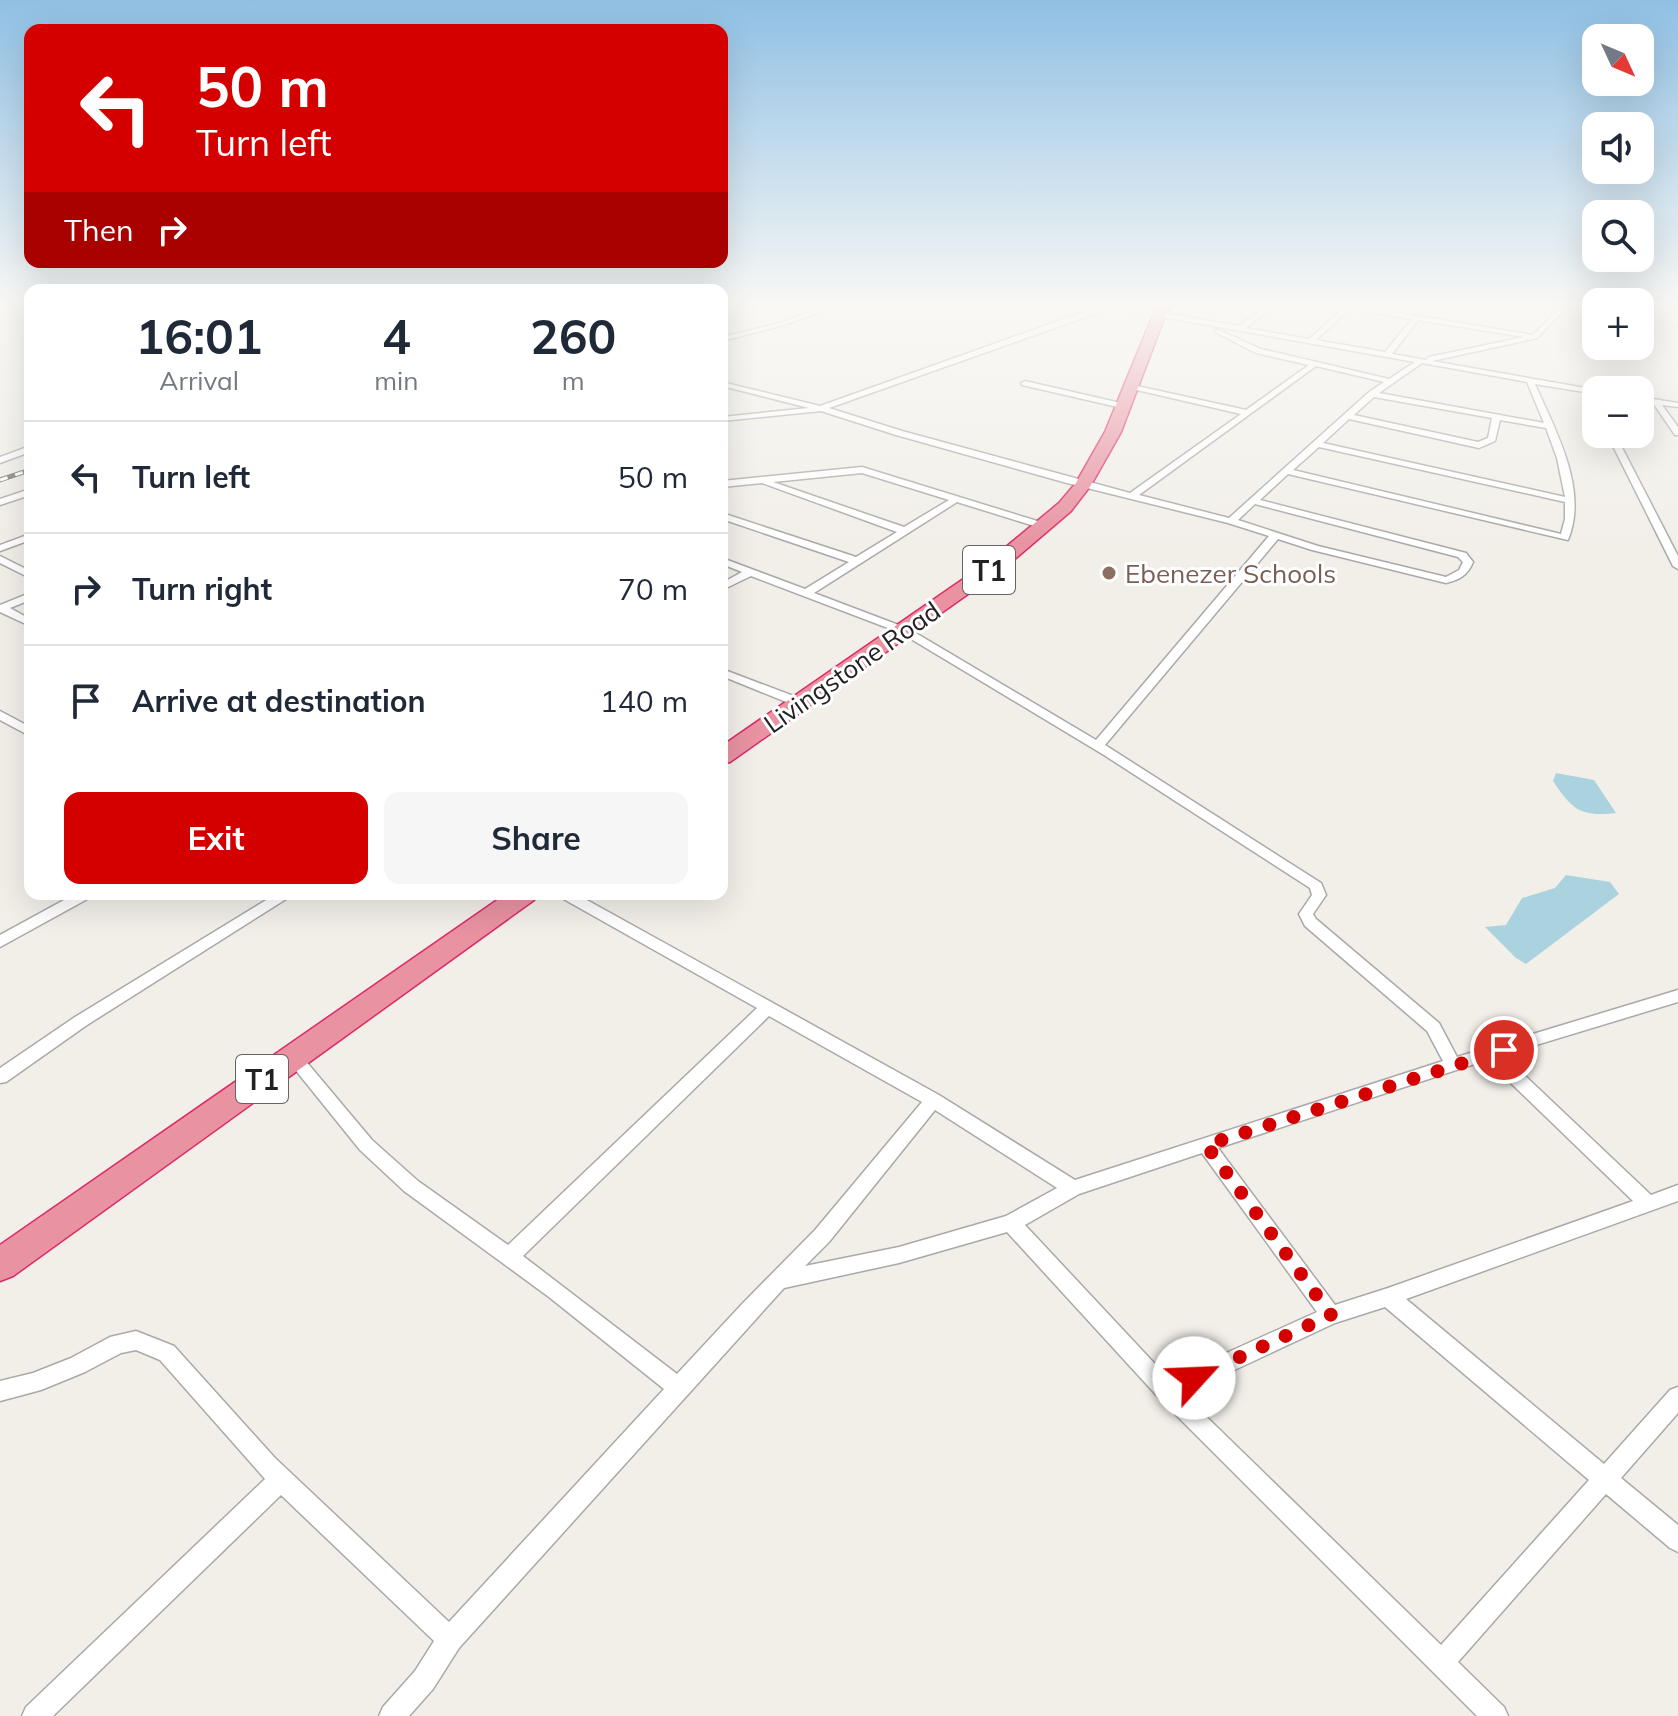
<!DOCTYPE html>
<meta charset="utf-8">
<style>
:root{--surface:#fff;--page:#f6f6f7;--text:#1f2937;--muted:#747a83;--line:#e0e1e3;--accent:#d40000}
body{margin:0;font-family:Mulish,sans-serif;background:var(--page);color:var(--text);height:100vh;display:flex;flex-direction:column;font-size:30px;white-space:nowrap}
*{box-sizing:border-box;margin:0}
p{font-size:26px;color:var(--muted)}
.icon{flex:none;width:44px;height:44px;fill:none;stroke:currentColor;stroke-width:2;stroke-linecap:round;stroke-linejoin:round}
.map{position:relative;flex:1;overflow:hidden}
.sheet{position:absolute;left:24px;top:284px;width:704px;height:616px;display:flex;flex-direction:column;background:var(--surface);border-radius:16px;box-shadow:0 8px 32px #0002}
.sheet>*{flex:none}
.guide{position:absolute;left:24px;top:24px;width:704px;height:244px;border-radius:16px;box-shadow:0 8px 32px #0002;background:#d40000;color:#fff;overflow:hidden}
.needle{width:52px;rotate:134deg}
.buttons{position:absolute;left:1582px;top:24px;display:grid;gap:16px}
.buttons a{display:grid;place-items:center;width:72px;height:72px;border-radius:16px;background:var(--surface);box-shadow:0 8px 32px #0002;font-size:40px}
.pin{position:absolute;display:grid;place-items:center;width:68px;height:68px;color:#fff;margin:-34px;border:4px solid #fff;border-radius:50%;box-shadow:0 2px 8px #0007}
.me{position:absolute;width:88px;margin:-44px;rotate:65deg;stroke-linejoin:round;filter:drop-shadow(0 0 6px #0008)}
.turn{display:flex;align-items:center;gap:28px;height:168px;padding:0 40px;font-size:36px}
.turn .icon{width:104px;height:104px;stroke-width:2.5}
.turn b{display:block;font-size:56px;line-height:68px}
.then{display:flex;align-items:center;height:76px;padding:0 40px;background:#0003;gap:16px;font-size:30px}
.eta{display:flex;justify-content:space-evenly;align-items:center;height:136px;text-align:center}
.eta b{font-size:48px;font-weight:700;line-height:56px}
.cta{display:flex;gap:16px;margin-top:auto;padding:16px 40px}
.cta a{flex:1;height:92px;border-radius:16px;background:var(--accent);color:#fff;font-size:32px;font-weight:700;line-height:92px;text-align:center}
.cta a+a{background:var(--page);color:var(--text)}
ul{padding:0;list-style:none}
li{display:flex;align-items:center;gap:24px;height:112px;padding:0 40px;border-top:2px solid var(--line)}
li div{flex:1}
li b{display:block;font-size:30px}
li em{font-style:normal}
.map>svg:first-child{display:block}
.water{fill:#aad3df}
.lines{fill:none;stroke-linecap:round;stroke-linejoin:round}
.street-casing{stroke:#a9a9a9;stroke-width:3}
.highway-casing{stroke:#dc2a67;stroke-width:3}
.street{fill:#fff;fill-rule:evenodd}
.highway{fill:#e892a2;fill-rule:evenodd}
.rail-casing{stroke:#707070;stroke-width:5}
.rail{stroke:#fff;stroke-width:3;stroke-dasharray:8;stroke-linecap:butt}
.route{stroke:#d40000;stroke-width:14;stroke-dasharray:0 25.2}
.education-dot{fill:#8d6e63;stroke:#fff;stroke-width:3}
.labels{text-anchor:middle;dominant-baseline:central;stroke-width:6;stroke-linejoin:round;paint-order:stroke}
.far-education-label{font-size:26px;fill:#785e54;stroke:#fff;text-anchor:start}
.far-street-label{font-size:26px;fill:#222;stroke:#fff}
.shield{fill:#fff;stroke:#646464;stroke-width:2}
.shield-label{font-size:28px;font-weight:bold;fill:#222}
</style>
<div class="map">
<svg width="1678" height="1716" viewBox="0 0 1678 1716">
<rect width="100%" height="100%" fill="#f2efe9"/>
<g class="water">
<path d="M 1556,773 L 1594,780 L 1616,813 C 1581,817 1572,810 1553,781 Z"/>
<path d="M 1566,875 L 1610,882 L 1619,894 L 1526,964 L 1516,958 L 1485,927 L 1506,925 L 1522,898 L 1555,888 Z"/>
</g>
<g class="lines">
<g class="street-casing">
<g id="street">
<path d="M 831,305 L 842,305 L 777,327 L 722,341 L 722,337 L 773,325 Z"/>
<path d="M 1103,305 L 1120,305 L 1238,326 L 1268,305 L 1276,305 L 1246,328 L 1309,339 L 1344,308 L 1334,305 L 1352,305 L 1533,335 L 1562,305 L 1569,305 L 1537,338 L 1432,361 L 1597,390 L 1596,394 L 1535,384 C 1555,430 1589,489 1568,540 L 1288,474 L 1260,500 L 1466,553 L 1473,562 C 1468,575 1459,580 1446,583 L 1312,550 L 1278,539 L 1105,745 L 1321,883 L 1326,895 L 1313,914 L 1316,919 L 1439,1023 L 1457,1057 L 1678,990 L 1678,1002 L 1503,1055 L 1651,1195 L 1678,1185 L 1678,1201 L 1406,1299 L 1604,1464 L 1670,1390 L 1678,1387 L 1678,1413 L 1621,1478 L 1678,1525 L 1678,1552 L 1670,1548 L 1606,1494 L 1458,1662 L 1504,1707 L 1508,1716 L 1477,1716 L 1159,1398 L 1007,1232 L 899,1263 L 784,1288 L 459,1648 L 433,1689 L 409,1716 L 379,1716 L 383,1707 L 415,1671 L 434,1641 L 281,1495 L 53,1716 L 22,1716 L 26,1707 L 265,1479 L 160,1360 L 136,1350 L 121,1353 L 85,1372 L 41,1390 L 0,1401 L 0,1381 L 33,1373 L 71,1358 L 110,1337 L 136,1331 L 174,1346 L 275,1458 L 449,1622 L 664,1389 L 549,1297 L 404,1191 L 360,1150 L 285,1057 L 287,1053 L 293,1051 L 299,1053 L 372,1140 L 418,1181 L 508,1245 L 757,1008 L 560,897 L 558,894 L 576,894 L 939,1095 L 1075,1180 L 1443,1061 L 1427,1031 L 1305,926 L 1299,914 L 1312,895 L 1310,888 L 1104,755 L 901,633 L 751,576 L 722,590 L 722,583 L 742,572 L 722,564 L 722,558 L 805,589 L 849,562 L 722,519 L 722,513 L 856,557 L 897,532 L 762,483 L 722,487 L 722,481 L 862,467 L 1047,524 L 1049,526 L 1044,529 L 957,502 L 814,593 L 909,629 L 1096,740 L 1269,536 L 1228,523 L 1067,483 L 896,435 L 821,411 L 722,421 L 722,417 L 809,408 L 722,386 L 722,382 L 820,406 ZM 1111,308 L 1415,362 L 1389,379 L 1261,349 L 1219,330 L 1215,330 L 1215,332 L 1256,353 L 1309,365 L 1246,410 L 1128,384 L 1128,388 L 1241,414 L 1130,493 L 902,431 L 829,408 ZM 1350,309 L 1351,309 L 1412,319 L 1385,352 L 1316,340 ZM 1418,320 L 1524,337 L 1429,357 L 1426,360 L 1392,354 ZM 1422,363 L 1527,382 L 1544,423 L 1379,393 ZM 1316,366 L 1384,382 L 1369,392 L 1229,518 L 1139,495 ZM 1374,397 L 1492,418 L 1488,438 L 1478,442 L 1354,415 ZM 1349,419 L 1479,448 L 1495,441 L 1500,420 L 1546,428 L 1557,458 L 1565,497 L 1323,443 ZM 1319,447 L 1565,502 L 1565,519 L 1561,534 L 1293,470 ZM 862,473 L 949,500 L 904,527 L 773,482 ZM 1255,504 L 1458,557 L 1463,562 L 1459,570 L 1446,577 L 1318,546 L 1238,520 ZM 769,1016 L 922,1102 L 815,1230 L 743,1303 L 677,1374 L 523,1256 ZM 1487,1060 L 1633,1201 L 1388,1288 L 1335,1305 L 1218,1148 ZM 935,1110 L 1057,1188 L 1006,1216 L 899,1247 L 805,1266 L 829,1242 ZM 1202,1153 L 1317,1312 L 1169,1379 L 1025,1225 L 1079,1194 ZM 1385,1307 L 1589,1480 L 1441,1645 L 1183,1394 L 1335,1323 Z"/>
<path d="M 1025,381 L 1125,404 L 1126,406 L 1122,408 L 1022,385 L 1021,383 Z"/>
<path d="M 1640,397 L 1678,403 L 1678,407 L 1662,405 L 1678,427 L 1678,435 L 1675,435 L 1653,403 L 1640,401 Z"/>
<path d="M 1607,434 L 1615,434 L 1678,556 L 1678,569 L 1673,566 Z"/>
<path d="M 30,446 L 30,452 L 0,463 L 0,457 Z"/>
<path d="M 30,489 L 30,495 L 0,505 L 0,499 Z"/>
<path d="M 30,534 L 30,540 L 0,551 L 0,545 Z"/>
<path d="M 0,556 L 30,571 L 30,578 L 0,563 Z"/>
<path d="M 30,593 L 30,600 L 10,608 L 30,619 L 30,626 L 0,612 L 0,605 Z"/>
<path d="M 722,669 L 804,700 L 806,703 L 804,706 L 796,706 L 722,676 Z"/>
<path d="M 0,711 L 30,727 L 30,736 L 0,720 Z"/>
<path d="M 75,894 L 93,894 L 91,897 L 0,947 L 0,935 Z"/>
<path d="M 276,894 L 294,894 L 87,1025 L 6,1082 L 0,1083 L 0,1068 L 75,1017 Z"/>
</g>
</g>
<g class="highway-casing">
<g id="highway">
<path d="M 1160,305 L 1173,305 L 1165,316 L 1121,432 L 1091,485 L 1071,511 L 1002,570 L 730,762 L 722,764 L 722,746 L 988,562 L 1059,503 L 1076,483 L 1105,432 L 1153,315 Z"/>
<path d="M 506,894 L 537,894 L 534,900 L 13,1276 L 0,1281 L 0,1245 Z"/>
</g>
</g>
<use href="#street" class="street"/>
<use href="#highway" class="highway"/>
<g class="rail-casing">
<path id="rail" d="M 0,480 L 30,470"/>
</g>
<use href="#rail" class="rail"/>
</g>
<linearGradient id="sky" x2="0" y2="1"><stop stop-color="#8fc0e4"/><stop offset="0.56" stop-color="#f9f8f5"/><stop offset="1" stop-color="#f9f8f5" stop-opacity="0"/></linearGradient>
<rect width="1678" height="546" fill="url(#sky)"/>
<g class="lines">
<path class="route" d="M 1194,1378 L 1331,1315 L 1206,1145 L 1504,1050"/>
</g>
<circle class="education-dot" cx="1109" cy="573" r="8"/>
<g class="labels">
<g class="far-education-label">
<text x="1125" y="573">Ebenezer Schools</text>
</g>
<g class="far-street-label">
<text transform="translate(852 667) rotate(-35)">Livingstone Road</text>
</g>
<g class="shield">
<rect x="963" y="546" width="52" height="48" rx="6"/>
<rect x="236" y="1055" width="52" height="48" rx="6"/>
</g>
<g class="shield-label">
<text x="989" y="570">T1</text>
<text x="262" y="1079">T1</text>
</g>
</g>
</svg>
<div class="buttons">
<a><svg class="needle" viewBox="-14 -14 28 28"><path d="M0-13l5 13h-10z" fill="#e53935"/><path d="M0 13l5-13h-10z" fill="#747a83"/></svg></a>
<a><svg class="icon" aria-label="sound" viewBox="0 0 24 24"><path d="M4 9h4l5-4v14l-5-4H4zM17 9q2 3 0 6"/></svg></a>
<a><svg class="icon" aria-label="search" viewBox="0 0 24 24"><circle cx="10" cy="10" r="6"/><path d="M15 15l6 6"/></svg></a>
<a>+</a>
<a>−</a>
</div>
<div class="pin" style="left:1504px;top:1050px;background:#d93025"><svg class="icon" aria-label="arrive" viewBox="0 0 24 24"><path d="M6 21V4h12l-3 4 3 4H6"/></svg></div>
<svg class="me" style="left:1194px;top:1378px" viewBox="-20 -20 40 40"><circle r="19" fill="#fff"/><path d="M0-13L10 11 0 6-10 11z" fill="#d40000"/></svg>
<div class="guide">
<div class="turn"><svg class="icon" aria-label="left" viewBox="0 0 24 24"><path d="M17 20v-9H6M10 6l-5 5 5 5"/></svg><div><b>50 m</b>Turn left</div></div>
<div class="then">Then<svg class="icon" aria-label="right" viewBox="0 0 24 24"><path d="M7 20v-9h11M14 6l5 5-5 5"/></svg></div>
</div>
<section class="sheet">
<div class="eta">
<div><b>16:01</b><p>Arrival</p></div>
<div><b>4</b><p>min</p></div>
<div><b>260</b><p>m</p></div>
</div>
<ul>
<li><svg class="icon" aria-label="left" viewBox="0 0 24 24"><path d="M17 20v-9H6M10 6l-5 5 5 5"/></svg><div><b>Turn left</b></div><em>50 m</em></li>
<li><svg class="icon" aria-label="right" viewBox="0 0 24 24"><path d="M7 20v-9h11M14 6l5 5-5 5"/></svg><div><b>Turn right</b></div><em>70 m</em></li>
<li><svg class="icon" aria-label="arrive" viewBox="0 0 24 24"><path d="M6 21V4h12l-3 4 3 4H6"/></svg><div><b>Arrive at destination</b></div><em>140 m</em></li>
</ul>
<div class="cta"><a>Exit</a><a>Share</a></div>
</section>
</div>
